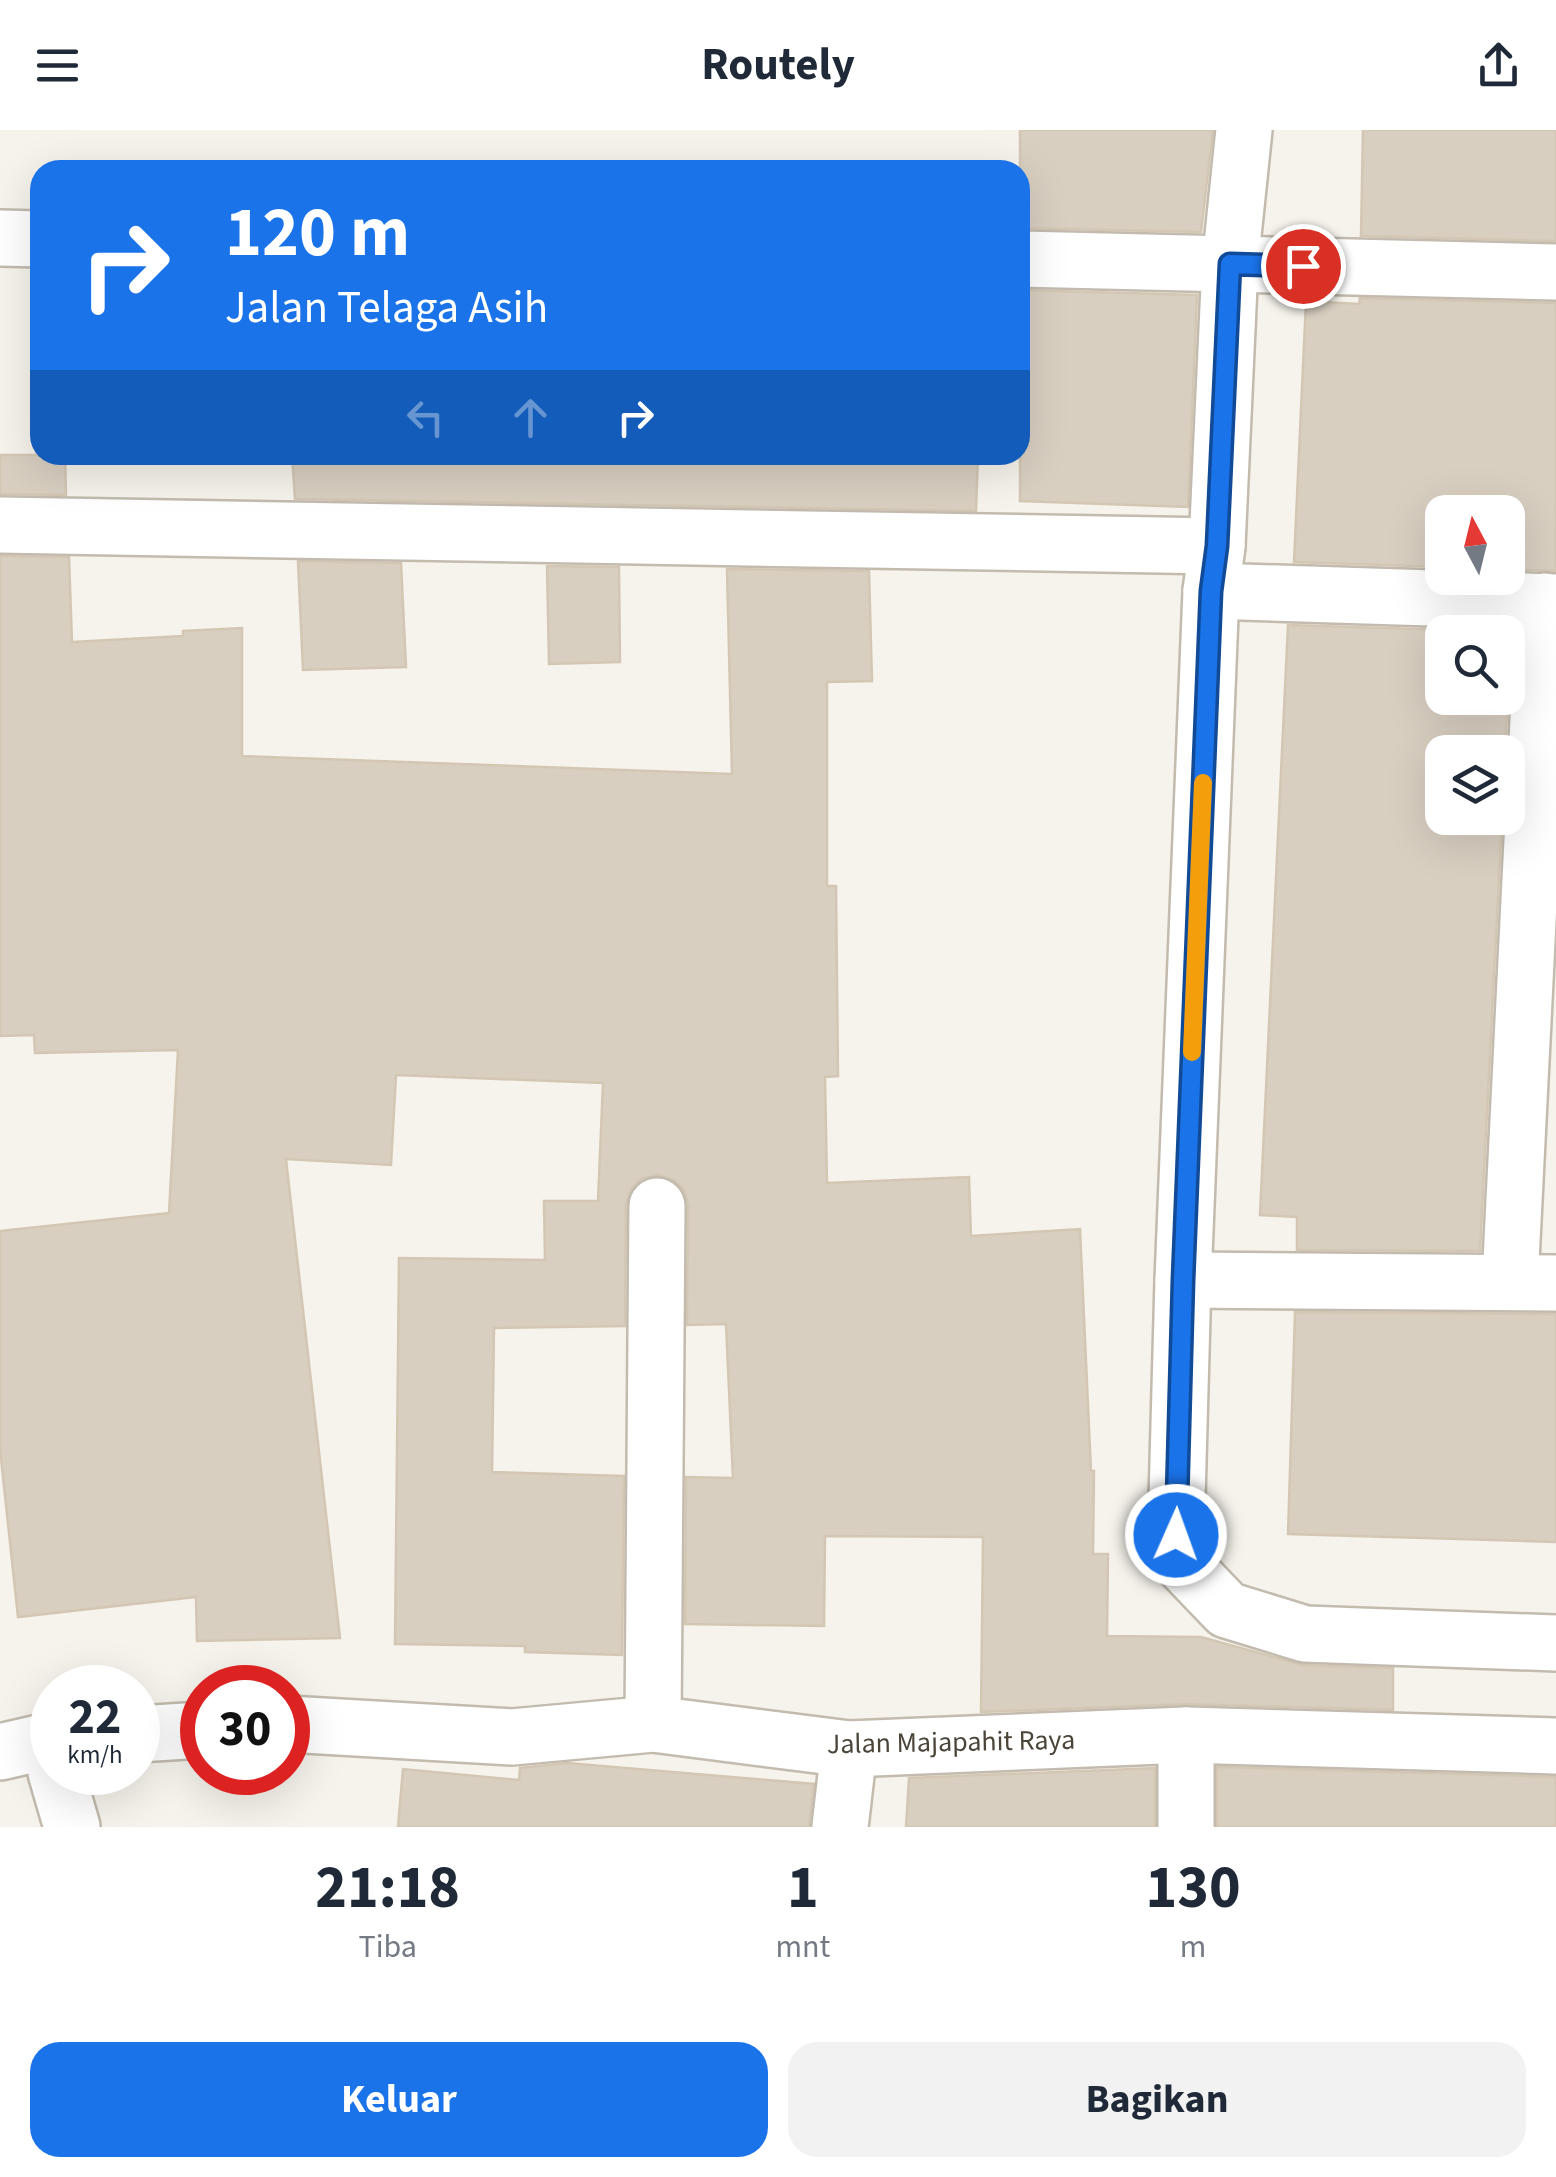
<!DOCTYPE html>
<html lang="id">
<style>
:root{--surface:#fff;--page:#f2f2f3;--text:#1f2937;--muted:#747a83;--accent:#1a73e8}
body{margin:0;font-family:"Source Sans 3",sans-serif;background:var(--page);color:var(--text);height:100vh;display:flex;flex-direction:column;font-size:38px;white-space:nowrap}
*{box-sizing:border-box;margin:0}
p{font-size:32px;color:var(--muted)}
.icon{flex:none;width:55px;height:55px;fill:none;stroke:currentColor;stroke-width:2;stroke-linecap:round;stroke-linejoin:round}
.map{position:relative;height:1697px;overflow:hidden}
.sheet{display:flex;flex-direction:column;background:var(--surface);flex:1}
.sheet>*{flex:none}
.banner{position:absolute;left:30px;top:30px;width:1000px;height:305px;border-radius:30px;box-shadow:0 10px 40px #0002;background:#1a73e8;color:#fff;overflow:hidden}
.needle{width:65px;rotate:353deg}
.buttons{position:absolute;left:1425px;top:365px;display:grid;gap:20px}
.buttons a{display:grid;place-items:center;width:100px;height:100px;border-radius:20px;background:var(--surface);box-shadow:0 10px 40px #0002;font-size:50px}
.speed{position:absolute;left:30px;top:1535px;display:flex;gap:20px;font-size:50px;font-weight:700;text-align:center}
.speed>*{display:grid;place-content:center;width:130px;height:130px;border-radius:50%;background:var(--surface);box-shadow:0 10px 40px #0002;line-height:1}
.speed small{font-size:25px;font-weight:400}
.speed .limit{border:15px solid #d22;background:#fff;color:#111}
.pin{position:absolute;display:grid;place-items:center;width:85px;height:85px;color:#fff;margin:-42px;border:5px solid #fff;border-radius:50%;box-shadow:0 2px 10px #0007}
.me{position:absolute;width:110px;margin:-55px;rotate:2deg;stroke-linejoin:round;filter:drop-shadow(0 0 8px #0008)}
.turn{display:flex;align-items:center;gap:35px;height:210px;padding:0 30px;font-size:45px}
.turn .icon{width:130px;height:130px;stroke-width:2.5}
.turn b{display:block;font-size:70px;line-height:85px}
.lanes{display:flex;align-items:center;height:95px;padding:0 30px;background:#0003;justify-content:center;gap:50px;direction:ltr}
.lanes .off{opacity:.35}
.eta{display:flex;justify-content:space-evenly;align-items:center;height:170px;text-align:center}
.eta b{font-size:60px;font-weight:700;line-height:70px}
.cta{display:flex;gap:20px;margin-top:auto;padding:20px 30px}
.cta a{flex:1;height:115px;border-radius:30px;background:var(--accent);color:#fff;font-size:40px;font-weight:700;line-height:115px;text-align:center}
.cta a+a{background:var(--page);color:var(--text)}
header{display:flex;justify-content:space-between;align-items:center;height:130px;padding:0 30px;background:var(--surface);font-size:45px;font-weight:700}
.map>svg:first-child{display:block}
.building{fill:#d8cfc1;stroke:#d3c7b4;stroke-width:2.5;fill-rule:evenodd}
.lines{fill:none;stroke-linecap:round;stroke-linejoin:round}
.minor-casing{stroke:#c2bbae;stroke-width:60}
.minor{stroke:#fff;stroke-width:55}
.route-casing{stroke:#114b97;stroke-width:25}
.route{stroke:#1a73e8;stroke-width:18}
.slow{stroke:#f59e0b;stroke-width:18}
.labels{text-anchor:middle;dominant-baseline:central;stroke-width:8;stroke-linejoin:round;paint-order:stroke}
.street-label{font-size:28px;fill:#4b4439;stroke:#fff}
</style>
<header><svg class="icon" aria-label="menu" viewBox="0 0 24 24"><path d="M4 6h16M4 12h16M4 18h16"/></svg>Routely<svg class="icon" aria-label="share" viewBox="0 0 24 24"><path d="M12 15V3M7 8l5-5 5 5M5 13v7h14v-7"/></svg></header>
<div class="map">
<svg width="1556" height="1697" viewBox="0 0 1556 1697">
<rect width="100%" height="100%" fill="#f6f3ec"/>
<g class="building">
<path d="M 1020,0 L 1213,0 L 1201,102 L 1020,98 Z"/>
<path d="M 1363,0 L 1556,0 L 1556,111 L 1361,106 Z"/>
<path d="M 1020,160 L 1197,165 L 1188,377 L 1020,371 Z"/>
<path d="M 1360,168 L 1556,173 L 1556,441 L 1508,439 L 1508,382 L 1442,382 L 1442,437 L 1294,432 L 1306,171 L 1359,174 Z"/>
<path d="M 0,325 L 65,325 L 66,365 L 0,364 Z"/>
<path d="M 292,325 L 978,325 L 976,381 L 295,369 Z"/>
<path d="M 0,426 L 69,427 L 72,512 L 183,506 L 183,501 L 242,498 L 242,626 L 732,644 L 727,439 L 869,441 L 872,551 L 827,552 L 827,756 L 836,756 L 838,946 L 825,947 L 827,1053 L 969,1047 L 971,1106 L 1080,1099 L 1091,1341 L 1094,1341 L 1093,1424 L 1108,1424 L 1107,1506 L 1201,1507 L 1303,1535 L 1393,1538 L 1393,1580 L 1187,1574 L 981,1582 L 983,1407 L 825,1406 L 824,1496 L 685,1494 L 686,1347 L 733,1348 L 726,1194 L 687,1195 L 688,1075 L 684,1060 L 674,1050 L 658,1045 L 641,1049 L 631,1059 L 626,1075 L 625,1196 L 494,1198 L 492,1342 L 624,1346 L 622,1525 L 525,1522 L 525,1516 L 395,1514 L 399,1128 L 545,1130 L 544,1071 L 598,1071 L 603,953 L 396,945 L 391,1035 L 286,1029 L 340,1508 L 197,1511 L 196,1467 L 18,1487 L 0,1319 L 0,1101 L 169,1083 L 178,920 L 35,923 L 34,905 L 0,906 Z"/>
<path d="M 298,431 L 401,433 L 406,537 L 303,540 Z"/>
<path d="M 547,436 L 619,437 L 620,532 L 549,534 Z"/>
<path d="M 1288,495 L 1511,502 L 1505,622 L 1442,622 L 1442,688 L 1502,688 L 1480,1121 L 1297,1120 L 1297,1087 L 1260,1085 ZM 1442,502 L 1508,502 L 1508,568 L 1442,568 Z"/>
<path d="M 1295,1182 L 1556,1184 L 1556,1412 L 1288,1404 Z"/>
<path d="M 567,1633 L 814,1654 L 809,1697 L 398,1697 L 403,1639 L 519,1650 L 520,1638 Z"/>
<path d="M 1217,1637 L 1556,1647 L 1556,1697 L 1217,1697 Z"/>
<path d="M 1155,1638 L 1155,1697 L 906,1697 L 909,1648 Z"/>
</g>
<g class="lines">
<g class="minor-casing">
<g id="minor">
<path d="M 1244,0 L 1230,134 L 1217,416 L 1211,461 L 1183,1150 L 1176,1405 L 1181,1432 L 1227,1480 L 1305,1504 L 1556,1513"/>
<path d="M 0,108 L 40,109"/>
<path d="M 1020,129 L 1556,142"/>
<path d="M 0,395 L 1217,416"/>
<path d="M 1211,461 L 1556,472"/>
<path d="M 1183,1150 L 1556,1153"/>
<path d="M 1510,1151 L 1544,471"/>
<path d="M 288,1594 L 512,1607 L 653,1594 L 849,1619 L 1186,1605 L 1556,1616"/>
<path d="M 653,1594 L 657,1076"/>
<path d="M 138,1604 L 202,1600"/>
<path d="M 0,1622 L 52,1610"/>
<path d="M 56,1642 L 72,1697"/>
<path d="M 840,1697 L 849,1619"/>
<path d="M 1186,1697 L 1186,1605"/>
</g>
</g>
<use href="#minor" class="minor"/>
</g>
<g class="lines">
<g class="route-casing">
<path id="route" d="M 1176,1405 L 1183,1150 L 1211,461 L 1217,416 L 1230,134 L 1303,136"/>
</g>
<use href="#route" class="route"/>
<path class="slow" d="M 1192,922 L 1203,653"/>
</g>
<g class="labels">
<g class="street-label">
<text transform="translate(951 1612) rotate(-1)">Jalan Majapahit Raya</text>
</g>
</g>
</svg>
<div class="buttons">
<a><svg class="needle" viewBox="-14 -14 28 28"><path d="M0-13l5 13h-10z" fill="#e53935"/><path d="M0 13l5-13h-10z" fill="#747a83"/></svg></a>
<a><svg class="icon" aria-label="search" viewBox="0 0 24 24"><circle cx="10" cy="10" r="6"/><path d="M15 15l6 6"/></svg></a>
<a><svg class="icon" aria-label="layers" viewBox="0 0 24 24"><path d="M12 4l9 5-9 5-9-5zM3 14l9 5 9-5"/></svg></a>
</div>
<div class="speed"><div>22<small>km/h</small></div><div class="limit">30</div></div>
<div class="pin" style="left:1303px;top:136px;background:#d93025"><svg class="icon" aria-label="arrive" viewBox="0 0 24 24"><path d="M6 21V4h12l-3 4 3 4H6"/></svg></div>
<svg class="me" style="left:1176px;top:1405px" viewBox="-20 -20 40 40"><circle r="17" fill="#1a73e8" stroke="#fff" stroke-width="3"/><path d="M0-11L8 9 0 5-8 9z" fill="#fff"/></svg>
<div class="banner">
<div class="turn"><svg class="icon" aria-label="right" viewBox="0 0 24 24"><path d="M7 20v-9h11M14 6l5 5-5 5"/></svg><div><b>120 m</b>Jalan Telaga Asih</div></div>
<div class="lanes"><svg class="icon off" aria-label="left" viewBox="0 0 24 24"><path d="M17 20v-9H6M10 6l-5 5 5 5"/></svg><svg class="icon off" aria-label="ahead" viewBox="0 0 24 24"><path d="M12 20V5M6 11l6-6 6 6"/></svg><svg class="icon" aria-label="right" viewBox="0 0 24 24"><path d="M7 20v-9h11M14 6l5 5-5 5"/></svg></div>
</div>
</div>
<section class="sheet">
<div class="eta">
<div><b>21:18</b><p>Tiba</p></div>
<div><b>1</b><p>mnt</p></div>
<div><b>130</b><p>m</p></div>
</div>
<div class="cta"><a>Keluar</a><a>Bagikan</a></div>
</section>
